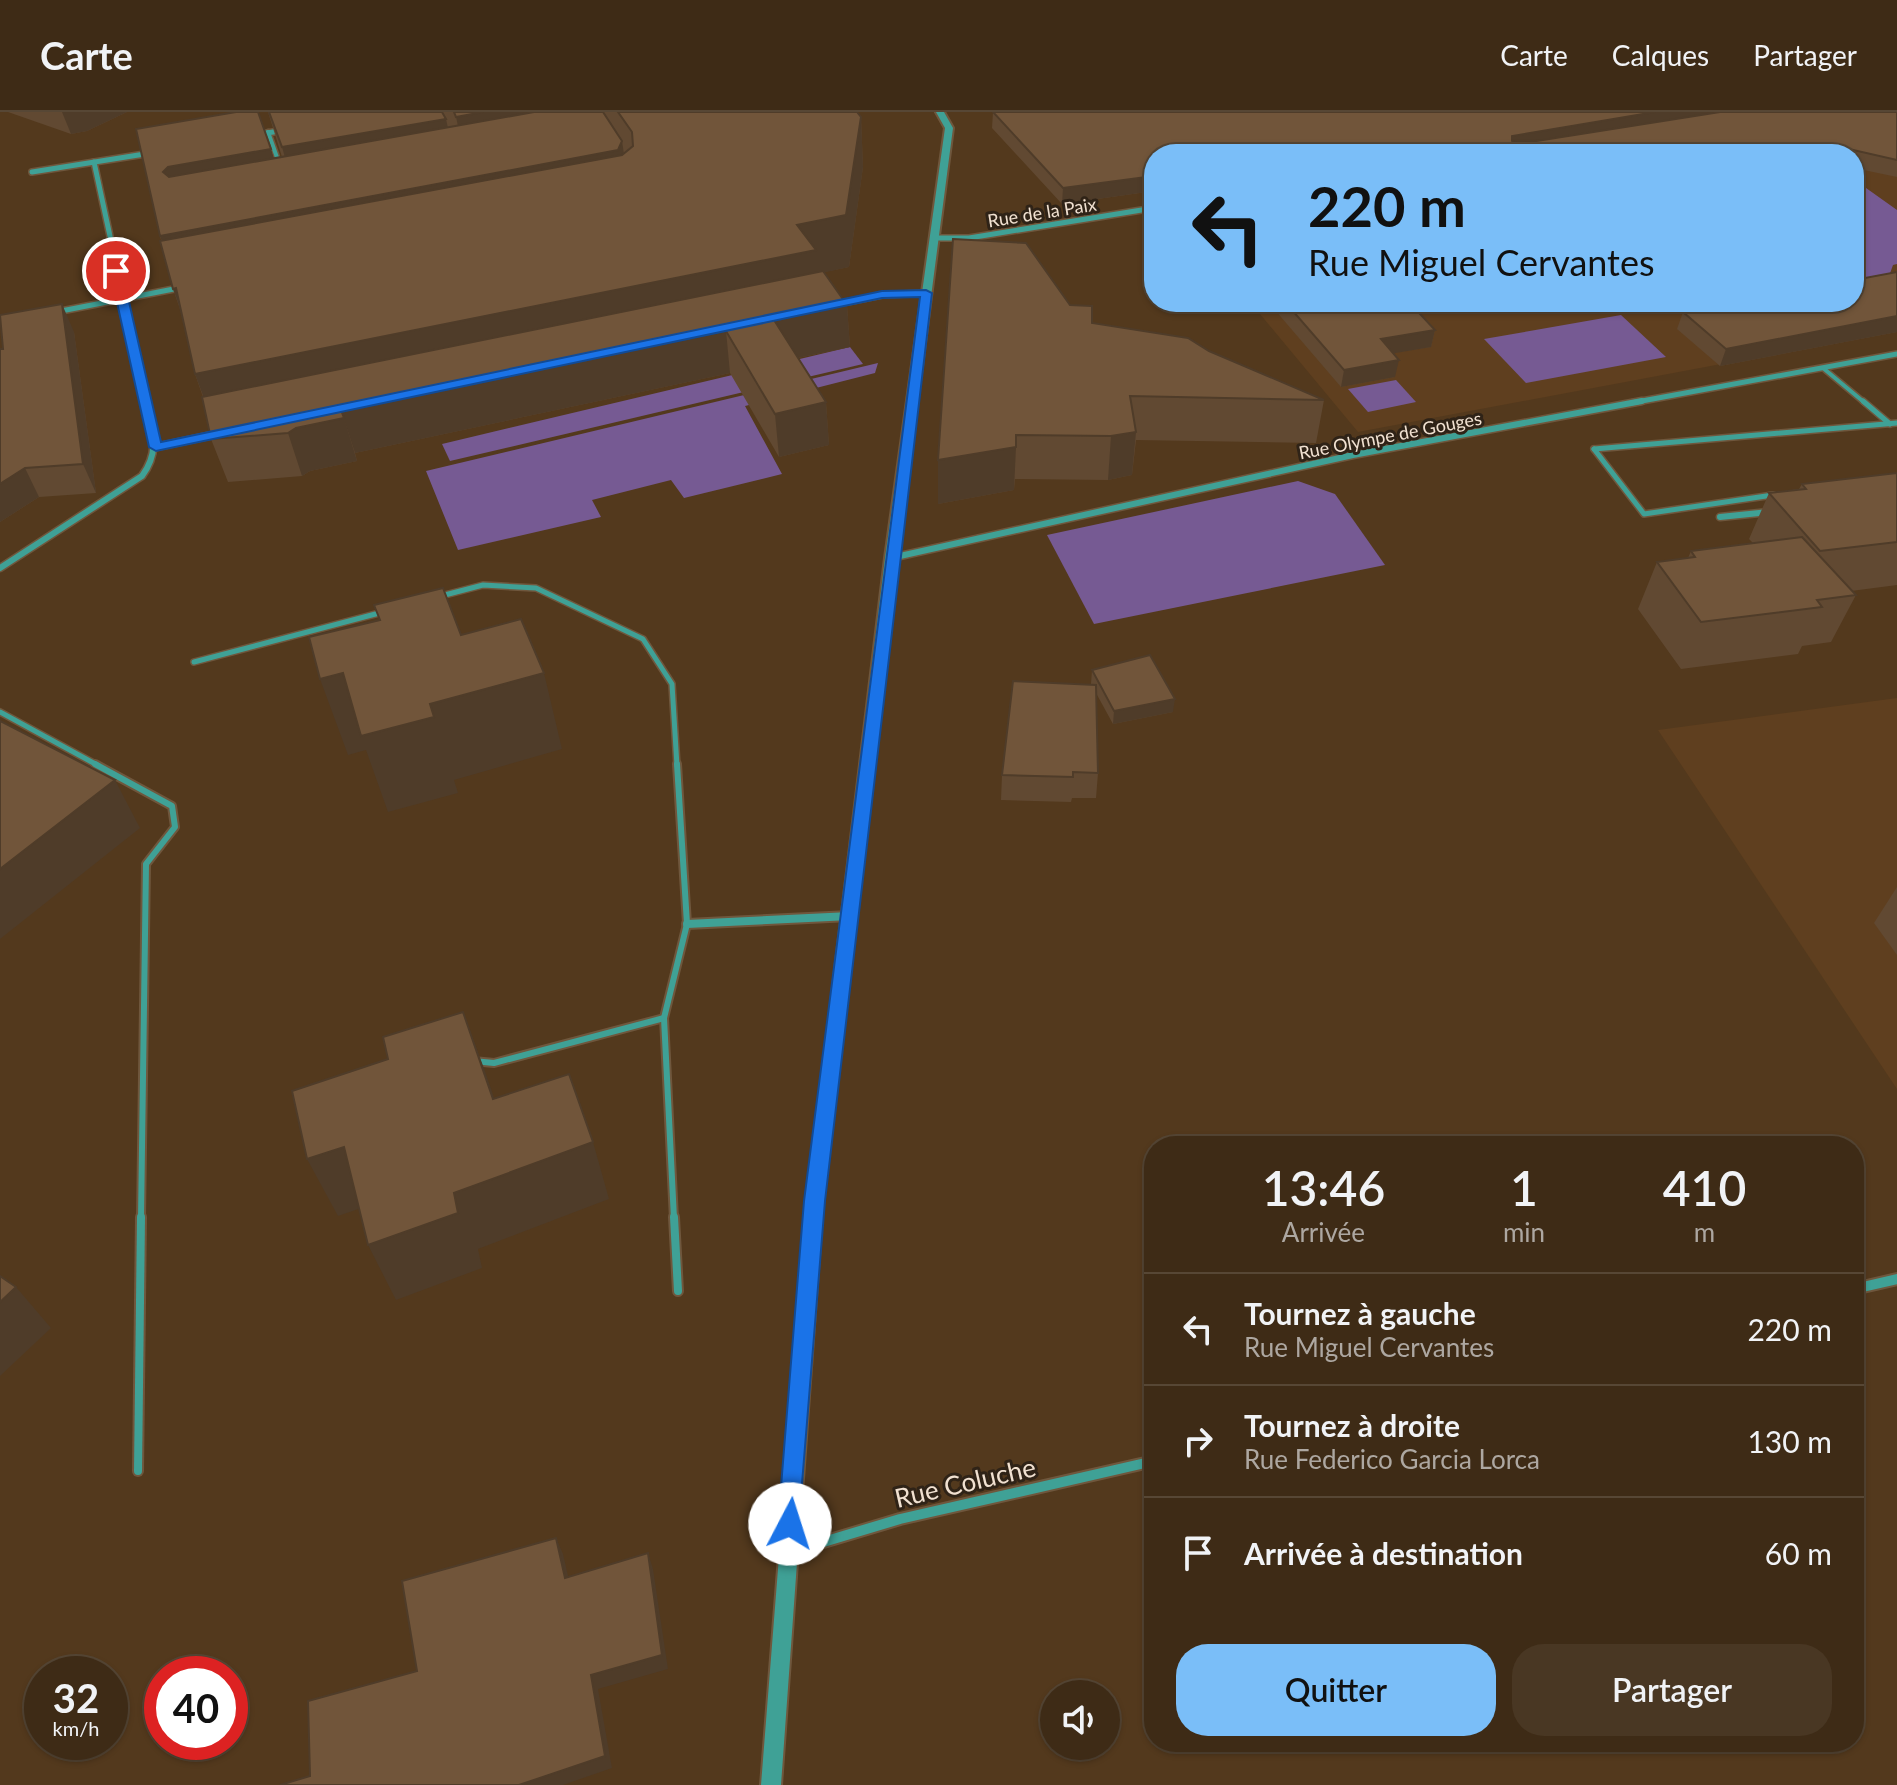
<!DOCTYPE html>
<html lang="fr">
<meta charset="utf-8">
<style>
:root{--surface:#3e2b16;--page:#493723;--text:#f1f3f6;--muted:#ada7a1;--line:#574735;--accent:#7abef8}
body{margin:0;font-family:Lato,sans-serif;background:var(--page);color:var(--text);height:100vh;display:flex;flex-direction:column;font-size:30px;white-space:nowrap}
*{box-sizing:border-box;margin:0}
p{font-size:26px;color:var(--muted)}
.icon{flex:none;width:44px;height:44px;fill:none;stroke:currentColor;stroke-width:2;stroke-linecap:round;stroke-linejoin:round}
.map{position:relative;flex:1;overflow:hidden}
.panel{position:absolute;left:1144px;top:1024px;width:720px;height:616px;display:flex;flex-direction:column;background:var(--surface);border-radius:32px;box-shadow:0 2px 6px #0004,0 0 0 2px var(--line)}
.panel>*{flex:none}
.hud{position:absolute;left:1144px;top:32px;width:720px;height:168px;border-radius:32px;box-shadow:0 2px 6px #0004,0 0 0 2px var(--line);background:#7abef8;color:#111;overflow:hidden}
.fabs{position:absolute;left:1040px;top:1568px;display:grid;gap:16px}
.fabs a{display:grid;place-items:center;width:80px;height:80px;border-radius:50%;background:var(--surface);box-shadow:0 2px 6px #0004,0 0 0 2px var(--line);font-size:40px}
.speed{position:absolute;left:24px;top:1544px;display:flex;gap:16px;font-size:40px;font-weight:700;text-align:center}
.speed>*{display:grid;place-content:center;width:104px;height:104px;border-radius:50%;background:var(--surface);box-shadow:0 2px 6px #0004,0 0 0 2px var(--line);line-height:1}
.speed small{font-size:20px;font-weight:400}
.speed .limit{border:12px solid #d22;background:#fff;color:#111}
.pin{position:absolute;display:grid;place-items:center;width:68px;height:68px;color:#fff;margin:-34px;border:4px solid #fff;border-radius:50%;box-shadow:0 2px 8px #0007}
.me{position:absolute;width:88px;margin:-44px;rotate:5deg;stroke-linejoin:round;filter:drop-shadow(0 0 6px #0008)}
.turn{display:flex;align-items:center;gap:28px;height:168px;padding:0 32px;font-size:36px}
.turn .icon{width:104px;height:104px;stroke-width:2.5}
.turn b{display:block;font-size:56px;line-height:68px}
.eta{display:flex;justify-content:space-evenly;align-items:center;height:136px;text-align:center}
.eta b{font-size:48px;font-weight:600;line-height:56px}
.action{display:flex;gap:16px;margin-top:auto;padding:16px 32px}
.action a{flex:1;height:92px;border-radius:32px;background:var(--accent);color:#111;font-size:32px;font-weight:600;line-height:92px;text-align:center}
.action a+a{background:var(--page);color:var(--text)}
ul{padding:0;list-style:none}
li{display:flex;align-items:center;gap:24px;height:112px;padding:0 32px;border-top:2px solid var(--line)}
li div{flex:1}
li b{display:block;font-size:30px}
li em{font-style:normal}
header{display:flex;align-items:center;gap:48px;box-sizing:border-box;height:112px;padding:0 40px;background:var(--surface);border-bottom:2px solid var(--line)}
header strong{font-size:38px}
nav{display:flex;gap:44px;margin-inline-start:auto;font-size:28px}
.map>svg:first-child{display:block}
.built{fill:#5f3f1f}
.green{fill:#765a93}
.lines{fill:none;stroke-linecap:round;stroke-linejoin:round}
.service-far3-casing{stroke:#6f573d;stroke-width:7}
.service-far2-casing{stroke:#6f573d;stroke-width:8}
.service-far1-casing{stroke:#6f573d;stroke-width:10}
.service-casing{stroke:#6f573d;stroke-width:12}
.minor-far3-casing{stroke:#6f573d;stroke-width:8}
.minor-far2-casing{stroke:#6f573d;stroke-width:9}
.minor-far1-casing{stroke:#6f573d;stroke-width:12}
.minor-casing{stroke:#6f573d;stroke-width:14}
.tertiary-casing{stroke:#6f573d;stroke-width:4}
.service-far3{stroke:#3fa196;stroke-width:4}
.service-far2{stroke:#3fa196;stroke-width:5}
.service-far1{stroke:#3fa196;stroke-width:6}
.service{stroke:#3fa196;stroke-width:8}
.minor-far3{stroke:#3fa196;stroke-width:5}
.minor-far2{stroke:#3fa196;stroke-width:6}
.minor-far1{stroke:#3fa196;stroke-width:8}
.minor{stroke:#3fa196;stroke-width:10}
.tertiary{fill:#3fa196;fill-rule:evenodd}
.wall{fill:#614932}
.shaded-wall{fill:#4f3c29}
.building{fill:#71553a;stroke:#4f3c29;stroke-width:2}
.route{fill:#1a73e8;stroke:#114b97;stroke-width:2}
.labels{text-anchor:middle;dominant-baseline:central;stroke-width:6;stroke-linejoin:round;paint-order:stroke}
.far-street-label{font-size:18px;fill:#f1e1d1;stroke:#2f2317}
.near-street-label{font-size:26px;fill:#f1e1d1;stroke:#2f2317}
</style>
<header>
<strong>Carte</strong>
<nav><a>Carte</a><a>Calques</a><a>Partager</a></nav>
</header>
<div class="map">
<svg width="1897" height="1673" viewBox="0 0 1897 1673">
<rect width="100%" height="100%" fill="#53391d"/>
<g class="built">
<path d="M 1897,4 L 1897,219 L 1358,320 L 1250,190 L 1854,190 L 1854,42 Z"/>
<path d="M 1897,586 L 1897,977 L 1658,618 Z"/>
</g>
<g class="green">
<path d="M 1859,71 L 1897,98 L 1897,152 L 1893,153 L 1888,167 L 1857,165 L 1854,73 Z"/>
<path d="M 1621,203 L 1666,245 L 1526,271 L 1484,227 Z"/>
<path d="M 850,235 L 863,252 L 450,349 L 442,332 Z"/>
<path d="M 878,251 L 875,261 L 745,294 L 782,362 L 684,386 L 671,368 L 592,388 L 601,405 L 458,438 L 426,359 Z"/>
<path d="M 1396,268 L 1416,290 L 1368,300 L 1348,277 Z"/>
<path d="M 1298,369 L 1335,382 L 1385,453 L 1094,512 L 1047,423 Z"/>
</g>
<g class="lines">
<g class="service-far3-casing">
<g id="service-far3">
<path d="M 268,20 L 279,51"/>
<path d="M 1823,256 L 1865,291"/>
</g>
</g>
<g class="service-far2-casing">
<g id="service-far2">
<path d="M 1863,289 L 1890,312"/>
<path d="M 1594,337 L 1644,402 L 1773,383"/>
<path d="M 1594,337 L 1897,311"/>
<path d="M 441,484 L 483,473 L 536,476 L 643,527 L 672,572 L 677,654"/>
<path d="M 194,550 L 383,500"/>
<path d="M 0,600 L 99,654"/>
</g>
</g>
<g class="service-far1-casing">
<g id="service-far1">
<path d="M 95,652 L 172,694 L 175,715 L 146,752 L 141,1107"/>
<path d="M 473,949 L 494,951 L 664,906"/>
<path d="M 674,1107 L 664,906 L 687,812 L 677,652"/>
</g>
</g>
<g class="service-casing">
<g id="service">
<path d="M 674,1105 L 678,1179"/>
<path d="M 138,1359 L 141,1105"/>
</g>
</g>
<g class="minor-far3-casing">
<g id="minor-far3">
<path d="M 255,23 L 285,18"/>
<path d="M 94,50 L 146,291"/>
<path d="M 32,60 L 151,41"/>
<path d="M 933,126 L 969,126 L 1154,96"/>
<path d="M 837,192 L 882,183 L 926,181"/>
<path d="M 56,200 L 184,175"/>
<path d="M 1631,291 L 1897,242"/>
</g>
</g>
<g class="minor-far2-casing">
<g id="minor-far2">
<path d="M 156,335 L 217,322"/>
<path d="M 1720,405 L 1769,400"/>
<path d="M 891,446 L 1353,343 L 1642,289"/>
<path d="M 0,456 L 142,364 C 161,338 152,319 146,289"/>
</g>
</g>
<g class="minor-far1-casing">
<path id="minor-far1" d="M 687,812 L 850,804"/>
</g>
<g class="minor-casing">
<g id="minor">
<path d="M 1854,1177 L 1897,1167"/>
<path d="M 790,1440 L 900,1407 L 1154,1349"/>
</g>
</g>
<g class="tertiary-casing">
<path id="tertiary" d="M 936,0 L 944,0 L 953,16 L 897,446 L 823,1089 L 781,1673 L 761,1673 L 807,1089 L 885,446 L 945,16 Z"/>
</g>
<use href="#service-far3" class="service-far3"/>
<use href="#service-far2" class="service-far2"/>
<use href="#service-far1" class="service-far1"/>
<use href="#service" class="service"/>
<use href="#minor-far3" class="minor-far3"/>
<use href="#minor-far2" class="minor-far2"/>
<use href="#minor-far1" class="minor-far1"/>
<use href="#minor" class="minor"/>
<use href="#tertiary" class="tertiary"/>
</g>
<g class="wall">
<path d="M 8,0 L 127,0 L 87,19 L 71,22 Z"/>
<path d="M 268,0 L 857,0 L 861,5 L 863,55 L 849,155 L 824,160 L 847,193 L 850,235 L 798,246 L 826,290 L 829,333 L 779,345 L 730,261 L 355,341 L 357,349 L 310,359 L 302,364 L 228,370 L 211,327 L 203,285 L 195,262 L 180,197 L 173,177 L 160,124 L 274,46 L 282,45 Z"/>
<path d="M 993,0 L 1897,0 L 1897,65 L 1854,56 L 1854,42 L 1154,42 L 1154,79 L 1062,92 L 992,16 Z"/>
<path d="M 1897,160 L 1897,220 L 1720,254 L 1677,217 L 1683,200 Z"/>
<path d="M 1268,190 L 1409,190 L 1435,218 L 1431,235 L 1393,241 L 1395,265 L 1341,275 Z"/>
<path d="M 1070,193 L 1092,211 L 1209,239 L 1324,288 L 1316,331 L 1136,328 L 1132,363 L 1108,368 L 1015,367 L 1014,378 L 938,392 L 938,348 Z"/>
<path d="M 74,220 L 96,381 L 39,385 L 0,410 L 0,237 Z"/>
<path d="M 1897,361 L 1897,473 L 1851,479 L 1856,483 L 1831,530 L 1802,534 L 1798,542 L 1681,557 L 1638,497 L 1657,450 L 1688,446 L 1691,439 L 1753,431 L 1749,427 L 1769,381 L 1799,377 L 1802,372 Z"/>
<path d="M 1092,558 L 1173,600 L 1113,612 L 1096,581 L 1098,661 L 1096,686 L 1072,686 L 1071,690 L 1001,688 L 1002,663 L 1091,572 Z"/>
<path d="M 1897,775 L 1897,843 L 1874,811 Z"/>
</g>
<g class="shaded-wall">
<path d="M 62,0 L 127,0 L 87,19 L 71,22 Z"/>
<path d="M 483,0 L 542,0 L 466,50 L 456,5 Z"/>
<path d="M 1655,0 L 1744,0 L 1508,39 L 1512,24 Z"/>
<path d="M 861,5 L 863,55 L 849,155 L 817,162 L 215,316 L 195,262 L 797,113 Z"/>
<path d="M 446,7 L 456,52 L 295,81 L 282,35 Z"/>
<path d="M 622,29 L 629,75 L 177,171 L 160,124 Z"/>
<path d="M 271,37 L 285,83 L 184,101 L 163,60 L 168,55 Z"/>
<path d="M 1849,37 L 1847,42 L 1818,42 Z"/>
<path d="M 1154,64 L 1154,79 L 1062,92 L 1063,76 Z"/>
<path d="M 176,176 L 193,230 L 173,177 Z"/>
<path d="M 62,192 L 74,220 L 96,381 L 83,352 Z"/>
<path d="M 847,193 L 850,235 L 778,250 L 774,208 Z"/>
<path d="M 1897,204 L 1897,220 L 1720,254 L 1726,237 Z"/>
<path d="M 1435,218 L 1431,235 L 1378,244 L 1381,227 Z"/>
<path d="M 726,219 L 730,261 L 355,341 L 341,298 Z"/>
<path d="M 1399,248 L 1395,265 L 1341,275 L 1344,258 Z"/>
<path d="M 826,290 L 829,333 L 779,345 L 775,302 Z"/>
<path d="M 344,306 L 357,349 L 310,359 L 302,364 L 288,321 L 296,316 Z"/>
<path d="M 1136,320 L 1132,363 L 1108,368 L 1111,324 Z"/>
<path d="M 1016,335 L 1014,378 L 938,392 L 938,348 Z"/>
<path d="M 25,356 L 39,385 L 0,410 L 0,372 Z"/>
<path d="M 343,561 L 430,592 L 544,561 L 562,637 L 454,668 L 458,681 L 388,700 L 366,638 L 348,643 L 320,567 Z"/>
<path d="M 1175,587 L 1173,600 L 1113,612 L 1114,599 Z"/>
<path d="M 115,668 L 140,716 L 0,827 L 0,757 Z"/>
<path d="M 463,900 L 485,959 L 514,1045 L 493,987 Z"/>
<path d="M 593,1030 L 609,1087 L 478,1137 L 482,1156 L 396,1188 L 368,1133 L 454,1081 Z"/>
<path d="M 344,1035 L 373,1092 L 338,1104 L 307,1047 Z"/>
<path d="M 16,1175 L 51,1216 L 0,1264 L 0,1190 Z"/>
<path d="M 556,1426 L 563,1442 L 572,1481 L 565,1466 Z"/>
<path d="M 648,1441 L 653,1457 L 668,1557 L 598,1577 L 612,1656 L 563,1673 L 519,1673 L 591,1563 Z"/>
</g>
<g class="building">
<path d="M 236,0 L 258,0 L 271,37 L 168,55 L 163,60 L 169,65 L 534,0 L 603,0 L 622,29 L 618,38 L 160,124 L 136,17 Z"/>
<path d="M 269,0 L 442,0 L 446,7 L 282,35 Z"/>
<path d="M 454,0 L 483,0 L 456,5 Z"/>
<path d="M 618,0 L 857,0 L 861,5 L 846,103 L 797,113 L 816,138 L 195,262 L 176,176 L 173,177 L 160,129 L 622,43 L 633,34 L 632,20 Z"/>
<path d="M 993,0 L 1655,0 L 1512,24 L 1512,29 L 1518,32 L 1720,0 L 1897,0 L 1897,48 L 1849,37 L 1818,42 L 1154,42 L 1154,64 L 1063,76 Z"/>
<path d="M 953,127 L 1026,131 L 1070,193 L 1092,194 L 1092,211 L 1188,226 L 1209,239 L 1324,288 L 1130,284 L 1136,320 L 1111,324 L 1016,323 L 1016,335 L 938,348 Z"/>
<path d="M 823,159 L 847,193 L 774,208 L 826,290 L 775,302 L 726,219 L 341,298 L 344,306 L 296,316 L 288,321 L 211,327 L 202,285 Z"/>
<path d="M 1897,160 L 1897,204 L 1726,237 L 1683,200 L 1738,190 L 1854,190 L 1854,168 Z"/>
<path d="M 1285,190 L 1409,190 L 1435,218 L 1381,227 L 1399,248 L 1344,258 Z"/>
<path d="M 62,192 L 83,352 L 25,356 L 0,372 L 0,237 L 3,237 L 0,203 Z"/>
<path d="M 1897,361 L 1897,430 L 1820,439 L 1769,381 L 1806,377 L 1802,372 Z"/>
<path d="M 1802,425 L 1856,483 L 1817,488 L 1822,495 L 1701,510 L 1657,450 L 1695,445 L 1691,439 Z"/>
<path d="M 443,476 L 461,523 L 521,507 L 544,561 L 430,592 L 434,605 L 361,624 L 343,561 L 320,567 L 309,525 L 380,508 L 374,493 Z"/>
<path d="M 1150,543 L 1175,587 L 1114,599 L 1092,558 Z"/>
<path d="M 1013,569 L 1096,573 L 1098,661 L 1073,660 L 1073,665 L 1002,663 Z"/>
<path d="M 0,609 L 115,668 L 0,757 Z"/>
<path d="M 463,900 L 493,987 L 569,962 L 593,1030 L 454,1081 L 458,1101 L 368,1133 L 344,1035 L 307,1047 L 292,979 L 388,947 L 383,925 Z"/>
<path d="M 0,1164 L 16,1175 L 0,1190 Z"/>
<path d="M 556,1426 L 565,1466 L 648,1441 L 662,1543 L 591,1563 L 605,1644 L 519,1673 L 280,1673 L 310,1664 L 308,1589 L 417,1559 L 402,1469 Z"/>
</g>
<path class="route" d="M 116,156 L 122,159 L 161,330 L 882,179 L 926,178 L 932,181 L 825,1089 L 798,1421 L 790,1424 L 781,1421 L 778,1412 L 804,1089 L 920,185 L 882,186 L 156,339 L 149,335 L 110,159 Z"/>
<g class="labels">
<g class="far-street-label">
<text transform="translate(1042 100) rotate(-9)">Rue de la Paix</text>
<text transform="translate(1390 323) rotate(-11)">Rue Olympe de Gouges</text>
</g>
<g class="near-street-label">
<text transform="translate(965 1370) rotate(-13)">Rue Coluche</text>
</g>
</g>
</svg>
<div class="fabs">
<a><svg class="icon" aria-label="sound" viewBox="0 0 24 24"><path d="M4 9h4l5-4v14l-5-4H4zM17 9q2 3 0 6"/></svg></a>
</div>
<div class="speed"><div>32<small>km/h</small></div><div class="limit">40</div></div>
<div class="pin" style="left:116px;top:159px;background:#d93025"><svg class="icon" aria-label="arrive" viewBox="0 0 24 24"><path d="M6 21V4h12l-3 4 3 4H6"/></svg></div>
<svg class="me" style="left:790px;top:1412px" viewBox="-20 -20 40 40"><circle r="19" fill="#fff"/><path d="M0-13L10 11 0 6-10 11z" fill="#1a73e8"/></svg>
<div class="hud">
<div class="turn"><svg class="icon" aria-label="left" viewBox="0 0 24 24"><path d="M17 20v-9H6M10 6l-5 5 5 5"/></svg><div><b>220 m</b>Rue Miguel Cervantes</div></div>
</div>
<section class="panel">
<div class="eta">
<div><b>13:46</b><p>Arrivée</p></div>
<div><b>1</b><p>min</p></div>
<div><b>410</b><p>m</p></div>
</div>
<ul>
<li><svg class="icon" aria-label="left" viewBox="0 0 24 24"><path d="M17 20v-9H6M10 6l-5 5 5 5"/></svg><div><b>Tournez à gauche</b><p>Rue Miguel Cervantes</p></div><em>220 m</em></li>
<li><svg class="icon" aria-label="right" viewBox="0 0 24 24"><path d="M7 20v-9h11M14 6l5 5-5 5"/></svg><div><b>Tournez à droite</b><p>Rue Federico Garcia Lorca</p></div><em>130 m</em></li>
<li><svg class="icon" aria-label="arrive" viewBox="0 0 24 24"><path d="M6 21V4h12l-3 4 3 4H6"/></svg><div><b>Arrivée à destination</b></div><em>60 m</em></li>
</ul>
<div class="action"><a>Quitter</a><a>Partager</a></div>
</section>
</div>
